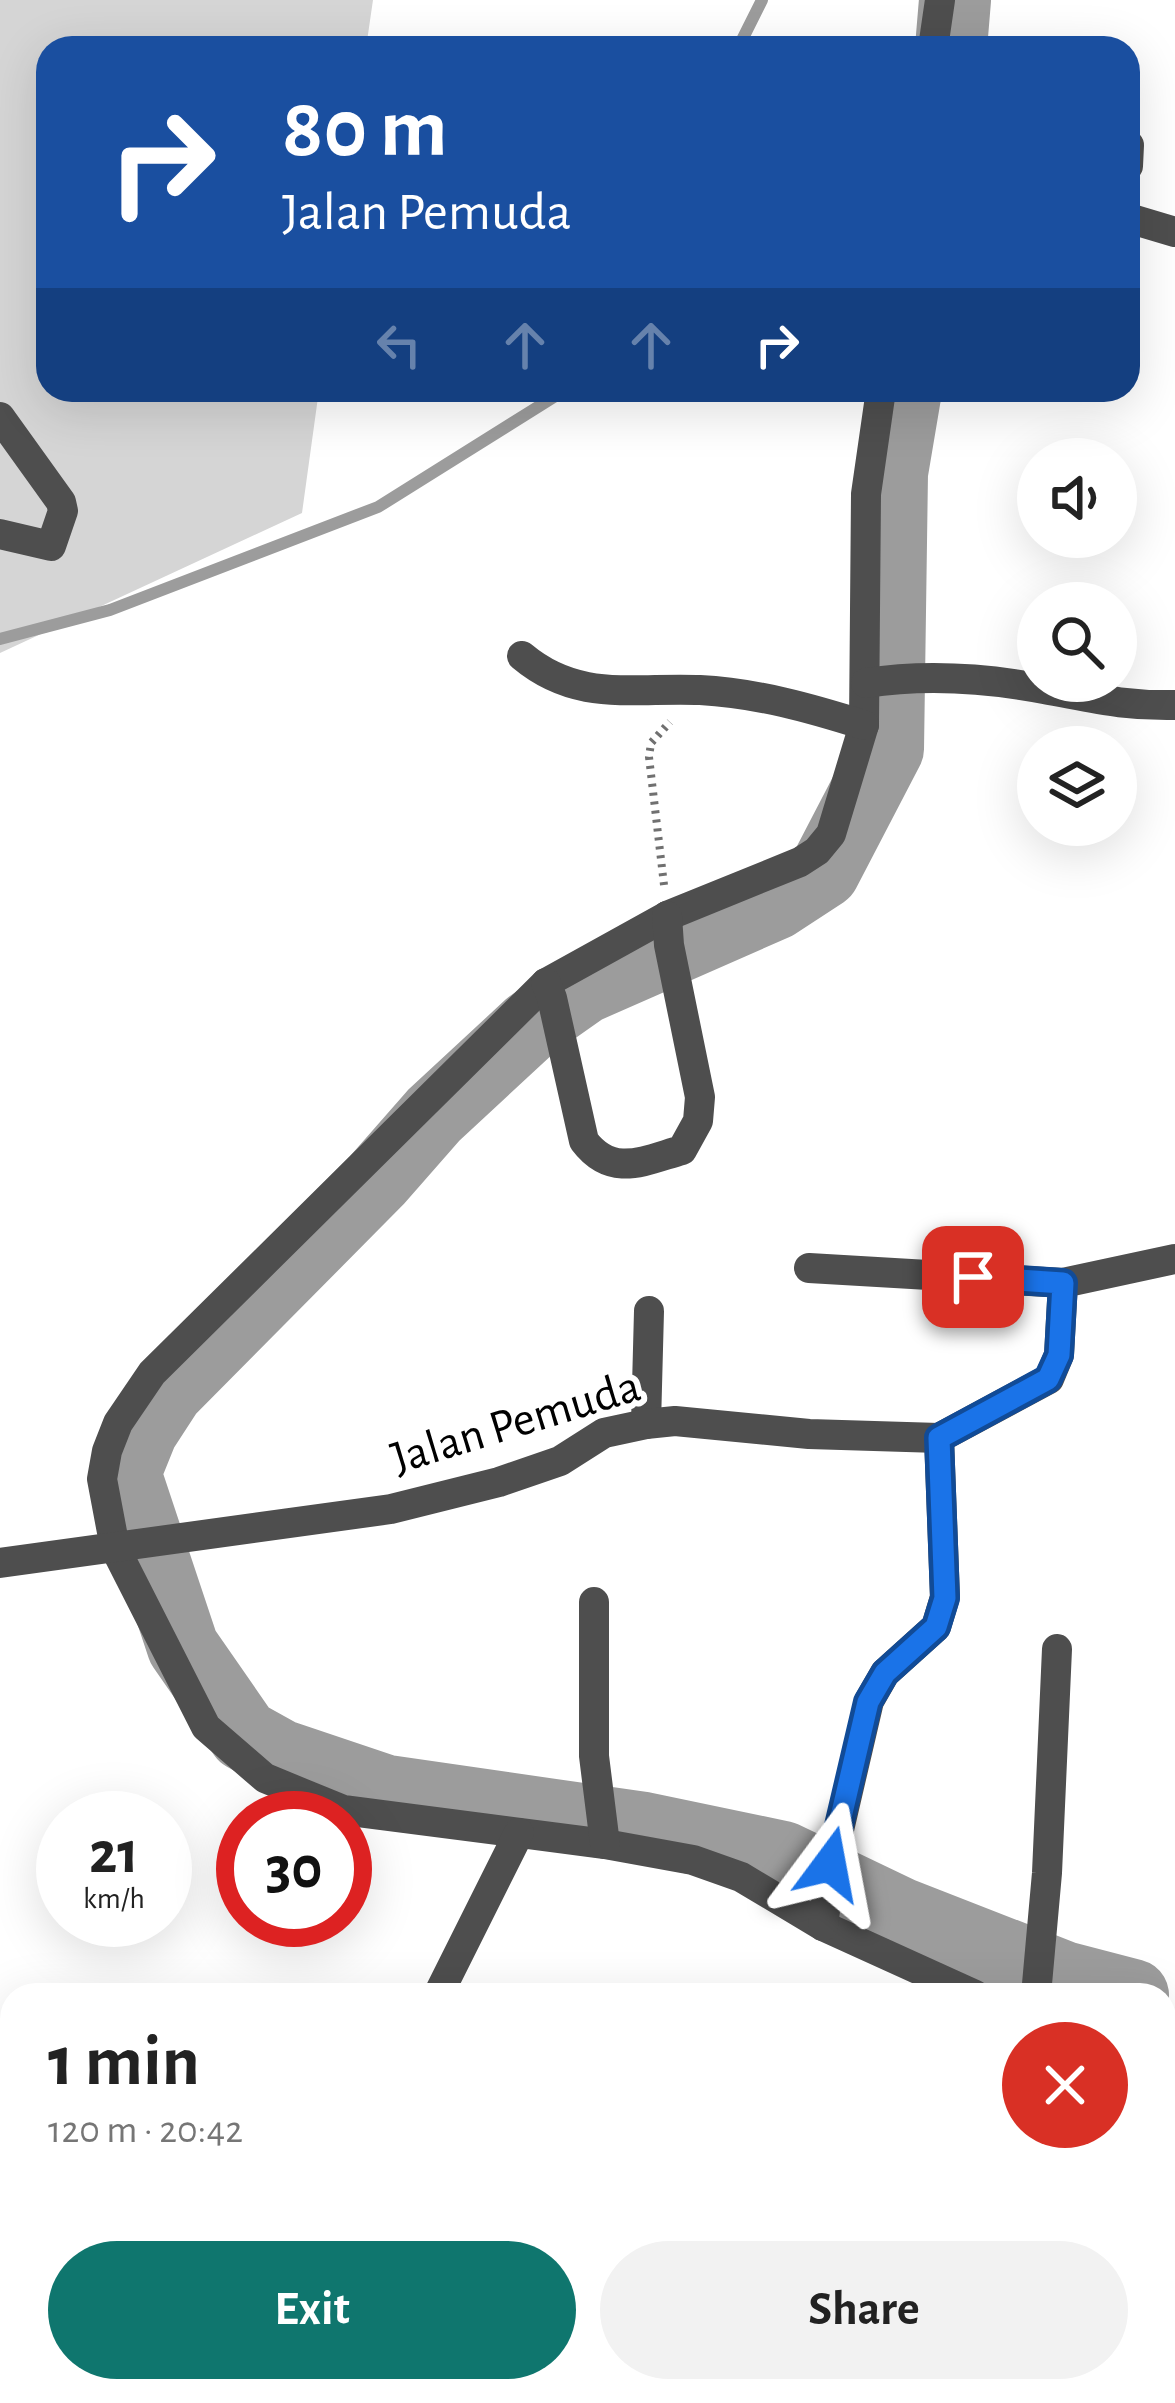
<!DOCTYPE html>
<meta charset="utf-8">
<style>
:root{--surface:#fff;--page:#f2f2f2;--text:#222;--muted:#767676;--accent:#0f766e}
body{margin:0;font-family:"Alegreya Sans",sans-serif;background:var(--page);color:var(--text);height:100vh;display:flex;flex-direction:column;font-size:45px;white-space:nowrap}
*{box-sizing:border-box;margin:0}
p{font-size:39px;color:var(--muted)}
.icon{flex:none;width:66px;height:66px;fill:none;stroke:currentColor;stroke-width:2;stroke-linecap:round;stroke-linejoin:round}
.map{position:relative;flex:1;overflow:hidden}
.panel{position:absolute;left:0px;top:1983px;width:1176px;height:420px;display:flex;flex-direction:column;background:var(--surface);border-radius:36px 36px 0 0;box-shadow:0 12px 48px #0002}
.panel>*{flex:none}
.banner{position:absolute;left:36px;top:36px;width:1104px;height:366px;border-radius:36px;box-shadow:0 12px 48px #0002;background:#1a4fa0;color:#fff;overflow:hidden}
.buttons{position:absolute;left:1017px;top:438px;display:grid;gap:24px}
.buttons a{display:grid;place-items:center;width:120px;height:120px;border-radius:50%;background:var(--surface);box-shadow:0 12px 48px #0002;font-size:60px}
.speed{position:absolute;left:36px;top:1791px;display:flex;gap:24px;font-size:60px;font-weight:700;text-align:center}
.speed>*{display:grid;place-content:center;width:156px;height:156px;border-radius:50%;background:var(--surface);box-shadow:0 12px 48px #0002;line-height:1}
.speed small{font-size:30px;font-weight:400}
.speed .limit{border:18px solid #d22;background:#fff;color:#111}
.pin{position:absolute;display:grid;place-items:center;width:102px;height:102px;color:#fff;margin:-51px;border-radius:24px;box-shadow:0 6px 18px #0006}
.me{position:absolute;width:132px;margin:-66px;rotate:13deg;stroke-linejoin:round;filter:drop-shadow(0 0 9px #0008)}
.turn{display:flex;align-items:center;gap:42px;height:252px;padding:0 48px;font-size:54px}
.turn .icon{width:156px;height:156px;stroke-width:2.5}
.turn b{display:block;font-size:84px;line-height:102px}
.lanes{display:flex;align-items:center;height:114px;padding:0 48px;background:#0003;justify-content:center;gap:60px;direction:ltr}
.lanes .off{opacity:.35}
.round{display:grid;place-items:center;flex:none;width:126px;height:126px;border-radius:63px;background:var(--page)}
.overview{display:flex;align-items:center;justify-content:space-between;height:204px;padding:0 48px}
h1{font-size:72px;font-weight:700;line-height:90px}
.action{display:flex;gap:24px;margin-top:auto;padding:24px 48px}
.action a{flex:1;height:138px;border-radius:72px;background:var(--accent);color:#fff;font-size:48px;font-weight:700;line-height:138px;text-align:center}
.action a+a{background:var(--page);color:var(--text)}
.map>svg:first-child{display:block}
.green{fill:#d5d5d5}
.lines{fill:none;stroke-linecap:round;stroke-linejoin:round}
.stream{stroke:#9c9c9c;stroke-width:12}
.river{stroke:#9c9c9c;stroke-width:72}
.path{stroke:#707070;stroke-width:8;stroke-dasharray:3 6;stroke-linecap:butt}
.minor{stroke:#4e4e4e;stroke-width:30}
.route-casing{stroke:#114b97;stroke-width:30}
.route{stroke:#1a73e8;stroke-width:21}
.labels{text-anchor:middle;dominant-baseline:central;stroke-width:12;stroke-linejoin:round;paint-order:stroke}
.street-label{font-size:48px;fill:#000;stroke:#fff}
</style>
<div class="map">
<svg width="1175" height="2403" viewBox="0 0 1175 2403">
<rect width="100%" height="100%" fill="#fff"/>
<g class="green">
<path d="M 0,0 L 373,0 L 366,48 L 48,48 L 48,390 L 319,390 L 302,513 L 0,653 Z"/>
<path d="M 0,2214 L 12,2214 L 12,2391 L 257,2391 L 255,2403 L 0,2403 Z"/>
<path d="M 903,2391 L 1095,2391 L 1096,2403 L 868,2403 Z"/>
</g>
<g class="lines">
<g class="stream">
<path d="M 738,48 L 762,0"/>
<path d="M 0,639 L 110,610 L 378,507 L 565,390"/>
</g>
<g class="river">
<path d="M 951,48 L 955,0"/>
<path d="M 906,390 L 892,473 L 888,749 L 824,872 L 775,904 L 584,988 L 530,1026 L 434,1115 L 377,1180 L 168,1391 L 142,1431 L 125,1473 L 183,1647 L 244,1735 L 280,1755 L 387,1791 L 644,1828 L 783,1857 L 900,1913 L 1064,1977 L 1133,1995"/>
</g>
<path class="path" d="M 664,885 L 649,757 L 651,743 L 670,722"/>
<g class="minor">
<path d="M 933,48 L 940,0"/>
<path d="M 1128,166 L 1129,145"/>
<path d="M 1128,218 L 1175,232"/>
<path d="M 881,390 L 866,494 L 864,725 L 831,834 L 817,851 L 800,862 L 667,916 L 546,983 L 152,1373 L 118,1423 L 107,1451 L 102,1479 L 115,1548 L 206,1727 L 265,1778 L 343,1810 L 605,1844 L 693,1860 L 741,1877 L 823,1926 L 975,1995"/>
<path d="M 0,417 L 61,502 L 63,511 L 51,546 L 0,534"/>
<path d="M 522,656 C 578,703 634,687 700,690 C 757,693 810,708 864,725"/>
<path d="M 866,683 C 925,674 986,678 1044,689 C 1094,698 1123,706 1175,705"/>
<path d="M 546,983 L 552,998 L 584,1141 C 612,1178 643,1161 682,1150 L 698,1121 L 700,1097 L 669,945 L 667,916"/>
<path d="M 809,1268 L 1063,1283"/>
<path d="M 646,1424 L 649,1311"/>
<path d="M 0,1563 L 391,1509 L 499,1482 L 560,1461 L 604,1433 L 646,1424 L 675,1421 L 809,1434 L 939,1438 L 1049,1379 L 1059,1355 L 1063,1283 L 1175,1259"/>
<path d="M 594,1602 L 594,1756 L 605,1844"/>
<path d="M 823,1926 L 831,1864 L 869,1701 L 885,1673 L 936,1627 L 945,1597 L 939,1438"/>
<path d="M 438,1995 L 519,1833"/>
<path d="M 1036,1995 L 1047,1873 L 1057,1649"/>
<path d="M 1164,2035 L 1175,2037"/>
<path d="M 1128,2391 L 1129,2403"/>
</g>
</g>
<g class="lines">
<g class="route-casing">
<path id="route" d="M 830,1864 L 868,1702 L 885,1673 L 936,1627 L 945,1598 L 939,1438 L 1048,1379 L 1059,1355 L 1063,1283 L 973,1277"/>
</g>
<use href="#route" class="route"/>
</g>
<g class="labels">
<g class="street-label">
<text transform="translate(516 1423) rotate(-17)">Jalan Pemuda</text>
</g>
</g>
</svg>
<div class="buttons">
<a><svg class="icon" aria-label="sound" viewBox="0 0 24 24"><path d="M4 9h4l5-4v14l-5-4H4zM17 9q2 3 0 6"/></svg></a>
<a><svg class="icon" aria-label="search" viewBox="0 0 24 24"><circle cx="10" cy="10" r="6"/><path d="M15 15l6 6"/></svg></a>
<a><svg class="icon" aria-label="layers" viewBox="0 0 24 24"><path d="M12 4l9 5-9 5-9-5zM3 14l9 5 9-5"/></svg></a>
</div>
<div class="speed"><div>21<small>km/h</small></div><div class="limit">30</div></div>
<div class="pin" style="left:973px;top:1277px;background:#d93025"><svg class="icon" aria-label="arrive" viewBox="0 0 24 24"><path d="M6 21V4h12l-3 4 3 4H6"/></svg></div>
<svg class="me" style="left:830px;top:1864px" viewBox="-20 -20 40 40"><path d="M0-17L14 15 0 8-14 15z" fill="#1a73e8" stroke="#fff" stroke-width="4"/></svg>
<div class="banner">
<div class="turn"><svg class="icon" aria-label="right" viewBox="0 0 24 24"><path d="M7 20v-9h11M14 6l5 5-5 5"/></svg><div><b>80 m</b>Jalan Pemuda</div></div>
<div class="lanes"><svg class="icon off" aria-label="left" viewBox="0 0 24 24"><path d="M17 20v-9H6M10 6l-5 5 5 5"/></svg><svg class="icon off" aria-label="ahead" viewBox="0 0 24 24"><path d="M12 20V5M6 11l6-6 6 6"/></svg><svg class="icon off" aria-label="ahead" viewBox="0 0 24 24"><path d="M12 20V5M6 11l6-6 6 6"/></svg><svg class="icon" aria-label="right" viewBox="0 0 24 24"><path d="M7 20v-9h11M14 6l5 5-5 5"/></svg></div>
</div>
<section class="panel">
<div class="overview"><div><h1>1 min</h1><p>120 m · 20:42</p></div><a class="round" style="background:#d93025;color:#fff"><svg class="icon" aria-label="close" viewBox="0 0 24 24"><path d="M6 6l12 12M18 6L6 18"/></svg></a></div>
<div class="action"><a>Exit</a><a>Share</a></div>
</section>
</div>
